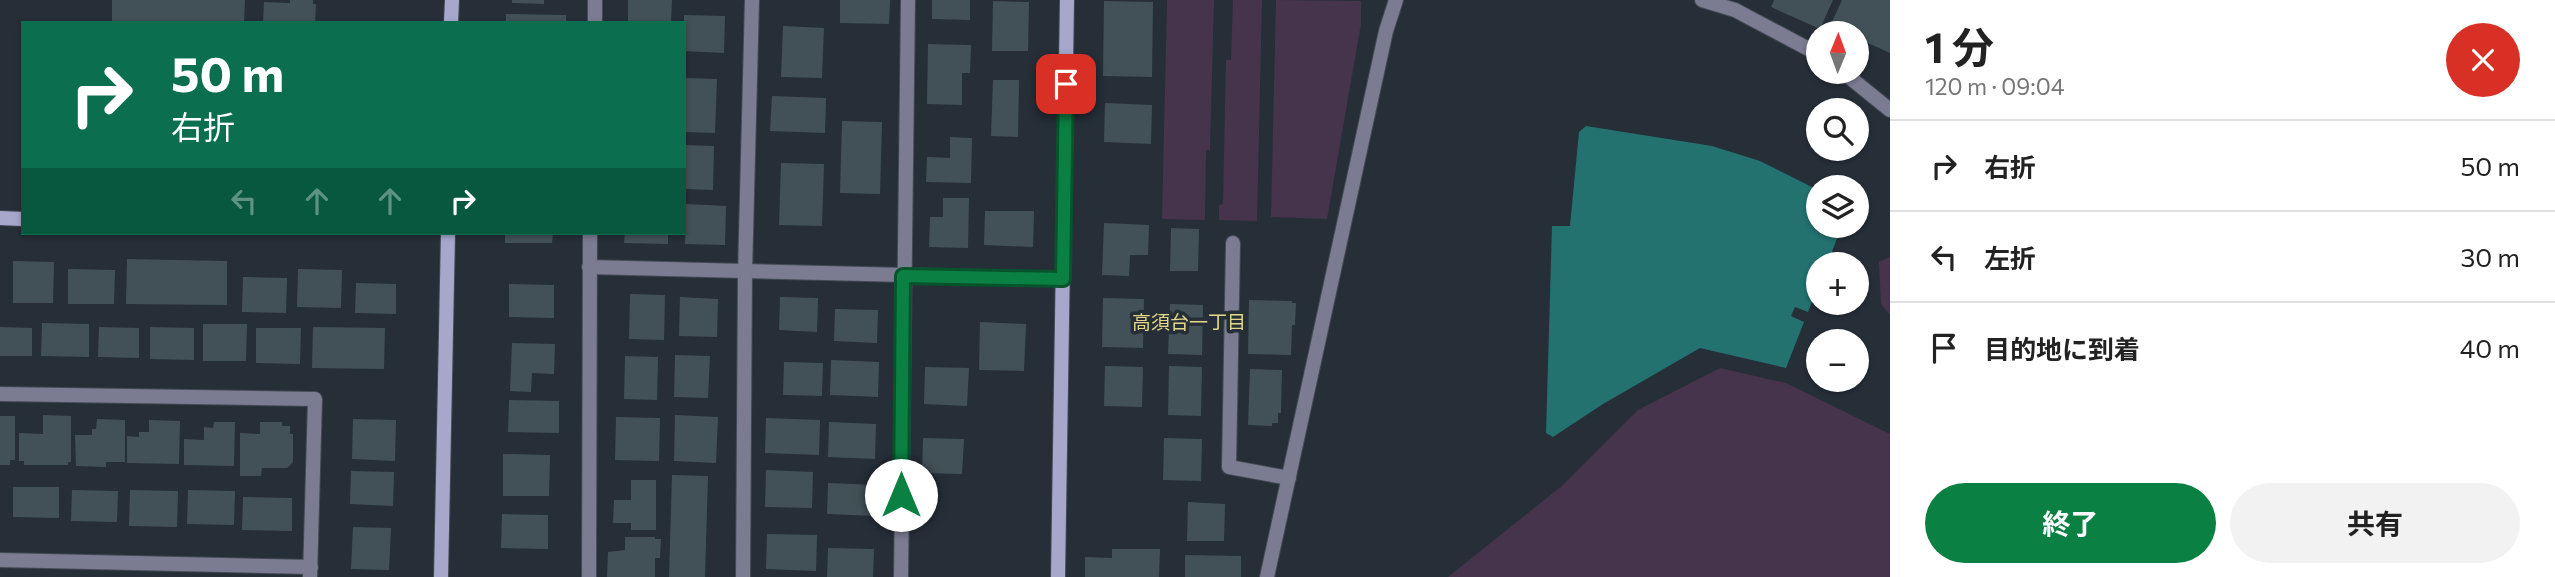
<!DOCTYPE html>
<html lang="ja">
<meta charset="utf-8">
<style>
:root{--surface:#fff;--page:#f2f2f2;--text:#222;--muted:#767676;--line:#e0e0e0;--accent:#0b8043}
body{margin:0;font-family:Commissioner,"Noto Sans JP",sans-serif;background:var(--page);color:var(--text);height:100vh;display:flex;flex-direction:column;font-size:26px;white-space:nowrap}
*{box-sizing:border-box;margin:0}
p{font-size:23px;color:var(--muted)}
.icon{flex:none;width:38px;height:38px;fill:none;stroke:currentColor;stroke-width:2;stroke-linecap:round;stroke-linejoin:round}
.map{position:relative;flex:1;overflow:hidden}
.sheet{display:flex;flex-direction:column;background:var(--surface);width:665px}
.sheet>*{flex:none}
.top-card{position:absolute;left:21px;top:21px;width:665px;height:214px;border-radius:0px;box-shadow:0 2px 5px #0004;background:#0b6e4f;color:#fff;overflow:hidden}
.needle{width:46px;rotate:1deg}
.tools{position:absolute;left:1806px;top:21px;display:grid;gap:14px}
.tools a{display:grid;place-items:center;width:63px;height:63px;border-radius:50%;background:var(--surface);box-shadow:0 2px 5px #0004;font-size:35px}
.pin{position:absolute;display:grid;place-items:center;width:60px;height:60px;color:#fff;margin:-30px;border-radius:14px;box-shadow:0 4px 10px #0006}
.me{position:absolute;width:77px;margin:-38px;rotate:0deg;stroke-linejoin:round;filter:drop-shadow(0 0 5px #0008)}
.turn{display:flex;align-items:center;gap:24px;height:147px;padding:0 35px;font-size:32px}
.turn .icon{width:91px;height:91px;stroke-width:2.5}
.turn b{display:block;font-size:49px;line-height:60px}
.lanes{display:flex;align-items:center;height:66px;padding:0 35px;background:#0003;justify-content:center;gap:35px;direction:ltr}
.lanes .off{opacity:.35}
.round{display:grid;place-items:center;flex:none;width:74px;height:74px;border-radius:37px;background:var(--page)}
.summary{display:flex;align-items:center;justify-content:space-between;height:119px;padding:0 35px}
h1{font-size:42px;font-weight:700;line-height:52px}
.button{display:flex;gap:14px;margin-top:auto;padding:14px 35px}
.button a{flex:1;height:80px;border-radius:42px;background:var(--accent);color:#fff;font-size:28px;font-weight:700;line-height:80px;text-align:center}
.button a+a{background:var(--page);color:var(--text)}
ul{padding:0;list-style:none}
li{display:flex;align-items:center;gap:21px;height:91px;padding:0 35px;border-top:2px solid var(--line)}
li div{flex:1}
li b{display:block;font-size:26px}
li em{font-style:normal}
main{display:flex;flex:1;min-height:0}
.map>svg:first-child{display:block}
.green{fill:#46344d}
.water{fill:#237270}
.building{fill:#425157}
.lines{fill:none;stroke-linecap:round;stroke-linejoin:round}
.street-casing{stroke:#424a53;stroke-width:16}
.secondary-casing{stroke:#424a53;stroke-width:16}
.street{stroke:#7b7b91;stroke-width:14}
.secondary{stroke:#a6a7ca;stroke-width:14}
.route-casing{stroke:#07532c;stroke-width:18}
.route{stroke:#0b8043;stroke-width:12}
.labels{text-anchor:middle;dominant-baseline:central;stroke-width:7;stroke-linejoin:round;paint-order:stroke}
.neighbourhood-label{font-size:19px;fill:#e3d889;stroke:#262e38}
</style>
<main>
<div class="map">
<svg width="1890" height="577" viewBox="0 0 1890 577">
<rect width="100%" height="100%" fill="#262e38"/>
<g class="green">
<path d="M 1167,0 L 1214,0 L 1210,150 L 1206,150 L 1205,220 L 1162,219 Z"/>
<path d="M 1233,0 L 1262,0 L 1257,221 L 1219,220 L 1219,205 L 1223,204 L 1226,60 L 1231,60 Z"/>
<path d="M 1276,0 L 1361,1 L 1361,24 L 1327,219 L 1271,217 Z"/>
<path d="M 1890,257 L 1890,315 L 1881,304 L 1879,262 Z"/>
<path d="M 1720,368 L 1786,383 L 1890,434 L 1890,577 L 1448,577 L 1563,485 L 1638,410 Z"/>
</g>
<path class="water" d="M 1586,126 L 1712,146 L 1760,161 L 1818,190 L 1818,226 L 1842,226 L 1827,264 L 1818,264 L 1818,286 L 1808,312 L 1795,307 L 1791,316 L 1804,322 L 1786,368 L 1700,348 L 1603,404 L 1553,437 L 1546,433 L 1552,226 L 1570,226 L 1579,132 Z"/>
<g class="building">
<path d="M 112,0 L 245,0 L 244,23 L 112,23 Z"/>
<path d="M 290,0 L 313,0 L 313,4 L 316,4 L 315,23 L 263,23 L 264,2 L 290,3 Z"/>
<path d="M 512,0 L 544,0 L 544,4 L 512,3 Z"/>
<path d="M 628,0 L 672,0 L 671,23 L 628,23 Z"/>
<path d="M 840,0 L 890,0 L 889,24 L 840,23 Z"/>
<path d="M 932,0 L 970,0 L 970,20 L 932,19 Z"/>
<path d="M 1774,0 L 1833,0 L 1820,29 L 1771,7 Z"/>
<path d="M 1842,0 L 1890,0 L 1890,53 L 1857,38 L 1857,33 L 1846,33 L 1830,26 Z"/>
<path d="M 993,1 L 1029,2 L 1028,51 L 992,51 Z"/>
<path d="M 1104,1 L 1153,2 L 1152,77 L 1103,76 Z"/>
<path d="M 506,14 L 566,15 L 566,23 L 506,23 Z"/>
<path d="M 684,15 L 725,16 L 724,53 L 684,51 Z"/>
<path d="M 783,26 L 824,28 L 822,78 L 781,77 Z"/>
<path d="M 928,44 L 971,45 L 970,73 L 962,73 L 962,105 L 927,104 Z"/>
<path d="M 684,78 L 717,79 L 715,133 L 684,132 Z"/>
<path d="M 993,80 L 1019,80 L 1018,137 L 991,136 Z"/>
<path d="M 772,96 L 826,98 L 825,133 L 770,131 Z"/>
<path d="M 1105,103 L 1152,105 L 1151,144 L 1104,142 Z"/>
<path d="M 842,121 L 882,122 L 880,194 L 840,193 Z"/>
<path d="M 950,137 L 972,138 L 971,183 L 926,182 L 927,157 L 950,158 Z"/>
<path d="M 684,145 L 714,146 L 713,190 L 684,189 Z"/>
<path d="M 781,163 L 824,164 L 822,226 L 779,225 Z"/>
<path d="M 943,198 L 969,198 L 968,248 L 929,247 L 930,217 L 943,217 Z"/>
<path d="M 686,204 L 726,206 L 725,245 L 685,244 Z"/>
<path d="M 985,211 L 1034,211 L 1033,247 L 984,245 Z"/>
<path d="M 1104,223 L 1149,225 L 1148,255 L 1130,255 L 1129,276 L 1102,275 Z"/>
<path d="M 1171,228 L 1199,229 L 1198,271 L 1170,271 Z"/>
<path d="M 505,233 L 553,233 L 552,243 L 505,243 Z"/>
<path d="M 625,233 L 668,233 L 668,244 L 624,243 Z"/>
<path d="M 127,259 L 227,261 L 227,305 L 126,304 Z"/>
<path d="M 13,261 L 54,262 L 53,303 L 13,303 Z"/>
<path d="M 68,269 L 115,270 L 114,304 L 68,304 Z"/>
<path d="M 298,269 L 342,270 L 341,308 L 297,307 Z"/>
<path d="M 243,277 L 287,278 L 286,313 L 242,312 Z"/>
<path d="M 356,283 L 396,284 L 396,314 L 355,313 Z"/>
<path d="M 509,284 L 554,285 L 554,318 L 509,317 Z"/>
<path d="M 630,294 L 665,295 L 664,340 L 629,339 Z"/>
<path d="M 680,297 L 718,299 L 717,337 L 679,336 Z"/>
<path d="M 780,297 L 818,298 L 817,332 L 779,330 Z"/>
<path d="M 1103,298 L 1144,299 L 1143,348 L 1102,347 Z"/>
<path d="M 1249,300 L 1292,301 L 1292,303 L 1296,303 L 1295,325 L 1292,325 L 1291,355 L 1248,354 Z"/>
<path d="M 1170,304 L 1203,305 L 1202,355 L 1168,354 Z"/>
<path d="M 835,309 L 878,310 L 877,343 L 834,341 Z"/>
<path d="M 980,322 L 1026,324 L 1024,371 L 979,370 Z"/>
<path d="M 42,323 L 89,324 L 89,357 L 41,356 Z"/>
<path d="M 203,324 L 247,324 L 246,361 L 203,361 Z"/>
<path d="M 0,327 L 32,328 L 32,356 L 0,356 Z"/>
<path d="M 99,327 L 139,328 L 139,358 L 98,357 Z"/>
<path d="M 150,327 L 194,328 L 194,360 L 150,359 Z"/>
<path d="M 313,327 L 385,328 L 384,369 L 312,368 Z"/>
<path d="M 256,328 L 301,328 L 300,364 L 256,363 Z"/>
<path d="M 512,343 L 555,344 L 554,374 L 532,373 L 531,392 L 510,391 Z"/>
<path d="M 675,355 L 710,356 L 708,398 L 674,397 Z"/>
<path d="M 625,356 L 658,357 L 657,400 L 624,399 Z"/>
<path d="M 831,360 L 879,362 L 878,397 L 830,395 Z"/>
<path d="M 784,362 L 823,363 L 822,396 L 783,395 Z"/>
<path d="M 1105,366 L 1143,367 L 1142,407 L 1104,406 Z"/>
<path d="M 1169,366 L 1202,367 L 1201,416 L 1168,415 Z"/>
<path d="M 925,367 L 969,368 L 967,406 L 924,404 Z"/>
<path d="M 1250,369 L 1282,370 L 1281,413 L 1278,413 L 1278,423 L 1272,423 L 1272,426 L 1248,425 Z"/>
<path d="M 509,400 L 559,401 L 559,433 L 508,432 Z"/>
<path d="M 43,415 L 71,416 L 71,462 L 68,462 L 68,465 L 24,465 L 24,461 L 19,461 L 19,433 L 43,434 Z"/>
<path d="M 675,415 L 718,417 L 716,463 L 674,461 Z"/>
<path d="M 0,416 L 15,416 L 15,460 L 10,460 L 10,465 L 0,465 Z"/>
<path d="M 616,417 L 660,418 L 659,461 L 615,460 Z"/>
<path d="M 766,418 L 820,420 L 819,455 L 765,453 Z"/>
<path d="M 97,419 L 125,420 L 125,462 L 106,462 L 106,467 L 76,466 L 75,435 L 92,435 L 92,429 L 96,429 Z"/>
<path d="M 353,419 L 396,420 L 395,461 L 352,459 Z"/>
<path d="M 149,420 L 180,421 L 179,464 L 127,463 L 127,436 L 139,437 L 139,432 L 149,432 Z"/>
<path d="M 214,422 L 235,422 L 234,466 L 184,465 L 184,439 L 204,440 L 204,427 L 213,428 Z"/>
<path d="M 260,422 L 282,422 L 282,426 L 290,426 L 290,434 L 293,434 L 293,462 L 287,468 L 262,468 L 261,476 L 240,476 L 240,433 L 260,434 Z"/>
<path d="M 829,422 L 876,424 L 875,459 L 828,457 Z"/>
<path d="M 923,438 L 964,439 L 962,474 L 922,473 Z"/>
<path d="M 1164,438 L 1202,439 L 1201,481 L 1163,480 Z"/>
<path d="M 503,454 L 550,455 L 549,496 L 503,496 Z"/>
<path d="M 766,470 L 813,472 L 812,508 L 765,507 Z"/>
<path d="M 351,471 L 394,472 L 393,506 L 350,504 Z"/>
<path d="M 672,475 L 708,476 L 705,577 L 669,577 Z"/>
<path d="M 631,480 L 656,480 L 656,530 L 631,530 L 631,523 L 613,523 L 614,500 L 631,500 Z"/>
<path d="M 828,483 L 877,485 L 876,516 L 827,514 Z"/>
<path d="M 13,487 L 59,487 L 59,518 L 13,517 Z"/>
<path d="M 72,490 L 118,491 L 117,522 L 71,521 Z"/>
<path d="M 130,490 L 178,491 L 177,527 L 129,526 Z"/>
<path d="M 188,490 L 235,491 L 234,525 L 187,524 Z"/>
<path d="M 243,497 L 292,498 L 292,531 L 242,530 Z"/>
<path d="M 1188,502 L 1225,504 L 1224,541 L 1187,541 Z"/>
<path d="M 502,514 L 548,515 L 548,549 L 501,548 Z"/>
<path d="M 353,527 L 391,528 L 389,570 L 351,569 Z"/>
<path d="M 767,534 L 817,535 L 816,571 L 766,569 Z"/>
<path d="M 625,537 L 655,537 L 655,539 L 661,539 L 660,558 L 655,558 L 655,577 L 607,577 L 608,552 L 625,550 Z"/>
<path d="M 828,548 L 874,549 L 873,577 L 827,577 Z"/>
<path d="M 1112,549 L 1160,549 L 1159,577 L 1085,577 L 1085,557 L 1112,558 Z"/>
<path d="M 1185,555 L 1241,556 L 1241,577 L 1185,577 Z"/>
</g>
<g class="lines">
<g class="street-casing">
<g id="street">
<path d="M 1702,0 L 1735,10 L 1818,54"/>
<path d="M 595,23 L 595,0"/>
<path d="M 1843,72 L 1890,110"/>
<path d="M 1233,243 L 1229,467 L 1289,478"/>
<path d="M 589,267 L 1063,279"/>
<path d="M 0,394 L 315,399 L 310,577"/>
<path d="M 0,560 L 311,567"/>
<path d="M 589,577 L 590,233"/>
<path d="M 743,577 L 745,273 L 752,0"/>
<path d="M 901,577 L 908,0"/>
<path d="M 1267,577 L 1386,31 L 1396,0"/>
</g>
</g>
<g class="secondary-casing">
<g id="secondary">
<path d="M 451,23 L 452,0"/>
<path d="M 0,218 L 23,219"/>
<path d="M 441,577 L 448,233"/>
<path d="M 1058,577 L 1067,0"/>
</g>
</g>
<use href="#street" class="street"/>
<use href="#secondary" class="secondary"/>
</g>
<g class="lines">
<g class="route-casing">
<path id="route" d="M 901,495 L 903,276 L 1063,279 L 1066,84"/>
</g>
<use href="#route" class="route"/>
</g>
<g class="labels">
<g class="neighbourhood-label">
<text x="1189" y="321">高須台一丁目</text>
</g>
</g>
</svg>
<div class="tools">
<a><svg class="needle" viewBox="-14 -14 28 28"><path d="M0-13l5 13h-10z" fill="#e53935"/><path d="M0 13l5-13h-10z" fill="#767676"/></svg></a>
<a><svg class="icon" aria-label="search" viewBox="0 0 24 24"><circle cx="10" cy="10" r="6"/><path d="M15 15l6 6"/></svg></a>
<a><svg class="icon" aria-label="layers" viewBox="0 0 24 24"><path d="M12 4l9 5-9 5-9-5zM3 14l9 5 9-5"/></svg></a>
<a>+</a>
<a>−</a>
</div>
<div class="pin" style="left:1066px;top:84px;background:#d93025"><svg class="icon" aria-label="arrive" viewBox="0 0 24 24"><path d="M6 21V4h12l-3 4 3 4H6"/></svg></div>
<svg class="me" style="left:901px;top:495px" viewBox="-20 -20 40 40"><circle r="19" fill="#fff"/><path d="M0-13L10 11 0 6-10 11z" fill="#0b8043"/></svg>
<div class="top-card">
<div class="turn"><svg class="icon" aria-label="right" viewBox="0 0 24 24"><path d="M7 20v-9h11M14 6l5 5-5 5"/></svg><div><b>50 m</b>右折</div></div>
<div class="lanes"><svg class="icon off" aria-label="left" viewBox="0 0 24 24"><path d="M17 20v-9H6M10 6l-5 5 5 5"/></svg><svg class="icon off" aria-label="ahead" viewBox="0 0 24 24"><path d="M12 20V5M6 11l6-6 6 6"/></svg><svg class="icon off" aria-label="ahead" viewBox="0 0 24 24"><path d="M12 20V5M6 11l6-6 6 6"/></svg><svg class="icon" aria-label="right" viewBox="0 0 24 24"><path d="M7 20v-9h11M14 6l5 5-5 5"/></svg></div>
</div>
</div>
<section class="sheet">
<div class="summary"><div><h1>1 分</h1><p>120 m · 09:04</p></div><a class="round" style="background:#d93025;color:#fff"><svg class="icon" aria-label="close" viewBox="0 0 24 24"><path d="M6 6l12 12M18 6L6 18"/></svg></a></div>
<ul>
<li><svg class="icon" aria-label="right" viewBox="0 0 24 24"><path d="M7 20v-9h11M14 6l5 5-5 5"/></svg><div><b>右折</b></div><em>50 m</em></li>
<li><svg class="icon" aria-label="left" viewBox="0 0 24 24"><path d="M17 20v-9H6M10 6l-5 5 5 5"/></svg><div><b>左折</b></div><em>30 m</em></li>
<li><svg class="icon" aria-label="arrive" viewBox="0 0 24 24"><path d="M6 21V4h12l-3 4 3 4H6"/></svg><div><b>目的地に到着</b></div><em>40 m</em></li>
</ul>
<div class="button"><a>終了</a><a>共有</a></div>
</section>
</main>
